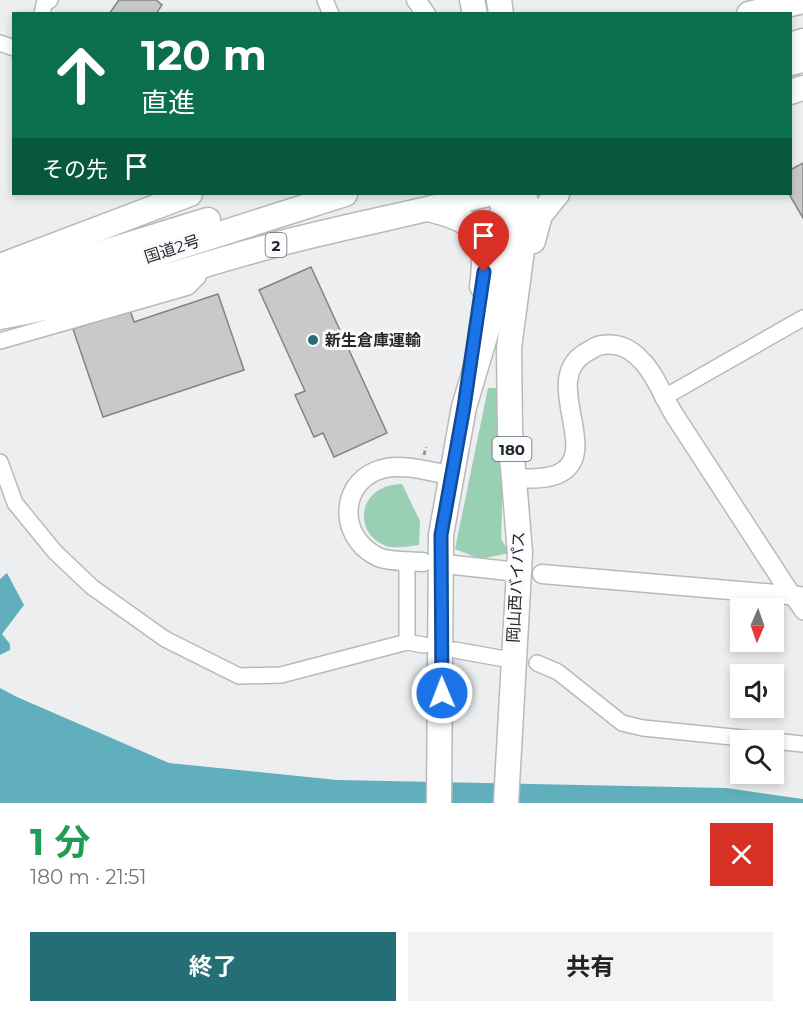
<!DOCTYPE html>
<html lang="ja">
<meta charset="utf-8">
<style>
:root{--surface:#fff;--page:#f2f2f2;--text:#222;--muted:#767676;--accent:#246f75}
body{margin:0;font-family:Montserrat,"Noto Sans JP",sans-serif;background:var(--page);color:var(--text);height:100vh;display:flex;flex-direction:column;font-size:22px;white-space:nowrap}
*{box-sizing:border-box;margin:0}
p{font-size:20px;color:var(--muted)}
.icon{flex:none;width:33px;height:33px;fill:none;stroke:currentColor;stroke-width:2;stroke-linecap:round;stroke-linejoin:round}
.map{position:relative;height:803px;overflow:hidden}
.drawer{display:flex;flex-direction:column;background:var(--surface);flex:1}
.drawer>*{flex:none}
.top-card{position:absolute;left:12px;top:12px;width:780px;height:183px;border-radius:0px;box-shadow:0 3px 9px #0003;background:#0b6e4f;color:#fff;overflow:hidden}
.needle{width:39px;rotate:182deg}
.buttons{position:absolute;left:730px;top:598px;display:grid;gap:12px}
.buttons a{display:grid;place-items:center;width:54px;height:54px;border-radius:0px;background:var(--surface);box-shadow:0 3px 9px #0003;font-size:30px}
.pin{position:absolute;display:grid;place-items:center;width:51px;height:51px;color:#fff;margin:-62px -26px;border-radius:50% 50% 50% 0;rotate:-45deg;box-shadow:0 0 6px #0007}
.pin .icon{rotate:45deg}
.me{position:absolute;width:66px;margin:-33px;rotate:359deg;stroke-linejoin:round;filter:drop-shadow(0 0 4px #0008)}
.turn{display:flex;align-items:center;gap:21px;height:126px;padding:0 30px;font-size:27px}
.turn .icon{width:78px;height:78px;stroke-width:2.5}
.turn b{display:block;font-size:42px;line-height:51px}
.then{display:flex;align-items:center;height:57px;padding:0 30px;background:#0003;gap:12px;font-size:22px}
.round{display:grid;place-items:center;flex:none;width:63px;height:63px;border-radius:0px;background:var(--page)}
.head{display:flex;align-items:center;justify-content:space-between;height:102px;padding:0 30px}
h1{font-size:36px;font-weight:700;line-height:45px;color:#1e9e55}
.cta{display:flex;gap:12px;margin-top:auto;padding:12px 30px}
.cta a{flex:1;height:69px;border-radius:0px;background:var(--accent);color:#fff;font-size:24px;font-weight:700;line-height:69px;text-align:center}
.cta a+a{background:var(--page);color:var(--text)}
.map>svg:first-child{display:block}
.green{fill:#99cfb3}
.water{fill:#61aebc}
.building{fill:#c9c8cb;stroke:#838285;stroke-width:1.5}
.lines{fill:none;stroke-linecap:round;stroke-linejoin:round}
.minor-casing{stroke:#b7b9bb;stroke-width:18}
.tertiary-casing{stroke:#b7b9bb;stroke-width:21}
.trunk-casing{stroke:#b7b9bb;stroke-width:27}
.path{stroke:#969798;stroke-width:3;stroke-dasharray:4.5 3;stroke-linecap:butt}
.minor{stroke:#fff;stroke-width:15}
.tertiary{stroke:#fff;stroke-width:18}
.trunk{stroke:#fff;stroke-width:24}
.route-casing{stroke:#114b97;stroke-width:15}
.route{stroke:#1a73e8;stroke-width:10}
.poi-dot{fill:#246f75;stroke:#f9fbfe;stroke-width:2}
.labels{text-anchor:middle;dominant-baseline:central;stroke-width:6;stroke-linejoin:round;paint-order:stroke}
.shield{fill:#f9fbfe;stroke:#666768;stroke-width:1.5}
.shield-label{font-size:15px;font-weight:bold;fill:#272728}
.street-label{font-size:16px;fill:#272728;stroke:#f9fbfe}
.poi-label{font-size:16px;font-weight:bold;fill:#272728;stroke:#f9fbfe;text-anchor:start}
</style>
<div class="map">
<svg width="803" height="803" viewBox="0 0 803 803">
<rect width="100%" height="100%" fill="#eceef0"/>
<g class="green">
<path d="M 488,388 L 496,388 L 503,478 L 501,539 L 510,553 L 480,559 L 455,549 Z"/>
<path d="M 402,484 L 420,521 L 419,545 C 410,546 395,549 386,546 C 352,533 357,485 402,484 Z"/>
</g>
<g class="water">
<path d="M 7,573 L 24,605 L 2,634 L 10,644 L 10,650 L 0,655 L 0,579 Z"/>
<path d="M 0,688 L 17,697 L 169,763 L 337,780 L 726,788 L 803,799 L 803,803 L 0,803 Z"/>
</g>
<g class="building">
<path d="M 119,0 L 156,0 L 162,5 L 156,14 L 109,14 Z"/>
<path d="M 803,163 L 803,218 L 789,194 L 790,170 Z"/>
<path d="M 311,267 L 387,433 L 334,457 L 323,433 L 314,437 L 295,395 L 305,391 L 259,290 Z"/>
<path d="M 218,294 L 244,370 L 103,417 L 73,329 L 130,310 L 134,322 Z"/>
</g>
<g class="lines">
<g class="minor-casing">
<g id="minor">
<path d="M 325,0 L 331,14"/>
<path d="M 42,14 L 44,4 L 50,0"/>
<path d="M 0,43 L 14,48"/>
<path d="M 0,341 L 188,287 L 198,277 L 203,266"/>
<path d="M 663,398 L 803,318"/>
<path d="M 0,462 L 15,503 L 55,552 L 92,587 L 165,639 L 239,676 L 281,675 L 407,642 L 424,645"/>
<path d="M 407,561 L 407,642"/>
<path d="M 792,596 L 803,612"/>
<path d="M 455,650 L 505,659"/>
<path d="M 537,663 L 558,672 L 622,723 L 643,728 L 803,744"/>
</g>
</g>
<g class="tertiary-casing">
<g id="tertiary">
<path d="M 416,0 L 426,14"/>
<path d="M 515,479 C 529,478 547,480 560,473 C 602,451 540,381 585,353 C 591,350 595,346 602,345 C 619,343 630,348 642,361 C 656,375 664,399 675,416 C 714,475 753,535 792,596"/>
<path d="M 423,562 C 410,561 390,562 378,557 C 335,536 340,477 386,468 C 406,464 431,472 450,475"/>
<path d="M 454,565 L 509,571"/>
<path d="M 542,574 L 800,596"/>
</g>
</g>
<g class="trunk-casing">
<g id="trunk">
<path d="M 472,0 L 475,14"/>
<path d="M 499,0 L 501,14"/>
<path d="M 749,14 L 803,1"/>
<path d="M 790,45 L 803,41"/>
<path d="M 790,63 L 803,60"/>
<path d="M 790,92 L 803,88"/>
<path d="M 432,210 C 481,222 489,236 482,286"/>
<path d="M 533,241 L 540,215 L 557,194"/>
<path d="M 0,266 L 190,194"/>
<path d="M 0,281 L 66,264 L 208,220"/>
<path d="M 0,304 L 345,194"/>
<path d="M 0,317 C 94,300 183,270 274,245 C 345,226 417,213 488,194"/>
<path d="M 439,803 L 441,535 L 464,407 L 492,313 L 503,217 L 502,194"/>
<path d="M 506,803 L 520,553 L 510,431 L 509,348 L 526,220 L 525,194"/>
</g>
</g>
<path class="path" d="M 424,455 L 426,447"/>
<use href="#minor" class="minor"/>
<use href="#tertiary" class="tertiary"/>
<use href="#trunk" class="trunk"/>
</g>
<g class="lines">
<g class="route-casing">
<path id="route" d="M 442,693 L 441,535 L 464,407 L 484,272"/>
</g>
<use href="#route" class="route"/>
</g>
<circle class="poi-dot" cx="313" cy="340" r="6"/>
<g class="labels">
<g class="shield">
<rect x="265.5" y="233" width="21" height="24" rx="4.5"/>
<rect x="492.5" y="437" width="39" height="24" rx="4.5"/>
</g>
<g class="shield-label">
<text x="276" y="245">2</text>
<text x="512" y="449">180</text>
</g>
<g class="street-label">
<text transform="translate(172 249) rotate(-18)">国道2号</text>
<text transform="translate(516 587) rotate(-87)">岡山西バイパス</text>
</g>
<g class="poi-label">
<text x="325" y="340">新生倉庫運輸</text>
</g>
</g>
</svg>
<div class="buttons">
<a><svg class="needle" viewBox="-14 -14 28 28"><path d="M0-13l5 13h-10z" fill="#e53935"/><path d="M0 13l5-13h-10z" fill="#767676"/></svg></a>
<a><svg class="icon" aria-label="sound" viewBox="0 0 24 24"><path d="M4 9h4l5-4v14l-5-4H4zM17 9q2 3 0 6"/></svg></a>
<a><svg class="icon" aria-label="search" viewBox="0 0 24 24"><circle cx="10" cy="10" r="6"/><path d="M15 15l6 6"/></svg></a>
</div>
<div class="pin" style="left:484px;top:272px;background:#d93025"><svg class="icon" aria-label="arrive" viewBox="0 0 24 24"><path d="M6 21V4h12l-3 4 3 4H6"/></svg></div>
<svg class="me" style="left:442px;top:693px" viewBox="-20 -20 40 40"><circle r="17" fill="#1a73e8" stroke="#fff" stroke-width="3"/><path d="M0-11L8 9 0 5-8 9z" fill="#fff"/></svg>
<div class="top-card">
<div class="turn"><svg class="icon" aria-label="ahead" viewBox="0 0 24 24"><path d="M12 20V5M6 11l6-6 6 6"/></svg><div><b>120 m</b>直進</div></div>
<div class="then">その先<svg class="icon" aria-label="arrive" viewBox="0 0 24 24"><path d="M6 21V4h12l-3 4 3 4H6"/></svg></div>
</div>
</div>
<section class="drawer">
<div class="head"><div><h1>1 分</h1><p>180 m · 21:51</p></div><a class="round" style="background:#d93025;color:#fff"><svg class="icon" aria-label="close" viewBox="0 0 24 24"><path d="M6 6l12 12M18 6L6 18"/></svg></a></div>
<div class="cta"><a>終了</a><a>共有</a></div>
</section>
